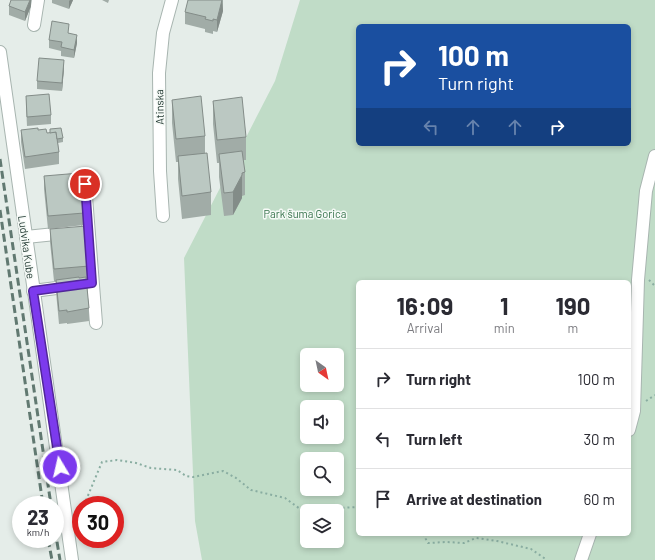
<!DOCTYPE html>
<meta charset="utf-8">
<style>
:root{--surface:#fff;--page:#f7f7f7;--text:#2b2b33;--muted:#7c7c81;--line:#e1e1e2}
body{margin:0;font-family:Barlow,sans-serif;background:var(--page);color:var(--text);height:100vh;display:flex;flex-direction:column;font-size:15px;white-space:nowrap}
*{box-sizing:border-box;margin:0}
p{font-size:13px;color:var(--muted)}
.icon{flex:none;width:22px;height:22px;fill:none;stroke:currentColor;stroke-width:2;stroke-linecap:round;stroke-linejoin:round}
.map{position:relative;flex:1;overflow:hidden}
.drawer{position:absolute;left:356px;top:280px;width:275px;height:256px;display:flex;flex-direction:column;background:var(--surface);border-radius:6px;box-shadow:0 2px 6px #0003}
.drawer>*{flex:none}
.guide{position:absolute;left:356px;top:24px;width:275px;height:122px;border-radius:6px;box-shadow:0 2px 6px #0003;background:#1a4fa0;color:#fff;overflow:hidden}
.needle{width:26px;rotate:147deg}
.buttons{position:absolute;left:300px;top:348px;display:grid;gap:8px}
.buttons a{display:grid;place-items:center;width:44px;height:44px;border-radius:6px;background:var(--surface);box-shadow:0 2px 6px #0003;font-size:20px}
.speed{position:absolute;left:12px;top:496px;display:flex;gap:8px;font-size:20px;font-weight:700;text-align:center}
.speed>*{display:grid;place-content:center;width:52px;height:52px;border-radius:50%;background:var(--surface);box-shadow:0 2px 6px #0003;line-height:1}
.speed small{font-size:10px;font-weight:400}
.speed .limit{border:6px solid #d22;background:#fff;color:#111}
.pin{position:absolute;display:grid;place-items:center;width:34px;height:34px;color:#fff;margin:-17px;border:2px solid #fff;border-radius:50%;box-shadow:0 1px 4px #0007}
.me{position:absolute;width:44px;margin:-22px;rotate:351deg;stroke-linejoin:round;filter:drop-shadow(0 0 3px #0008)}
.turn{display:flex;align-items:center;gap:14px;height:84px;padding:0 16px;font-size:18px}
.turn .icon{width:52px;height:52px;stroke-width:2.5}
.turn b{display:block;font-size:28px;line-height:34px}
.lanes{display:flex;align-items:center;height:38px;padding:0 16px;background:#0003;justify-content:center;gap:20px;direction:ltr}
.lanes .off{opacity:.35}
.eta{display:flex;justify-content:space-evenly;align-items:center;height:68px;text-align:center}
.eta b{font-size:24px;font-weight:700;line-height:28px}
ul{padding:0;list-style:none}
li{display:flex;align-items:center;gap:12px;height:60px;padding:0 16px;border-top:1px solid var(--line)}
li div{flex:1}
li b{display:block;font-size:15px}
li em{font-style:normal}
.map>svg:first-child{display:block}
.green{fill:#c0dcc7;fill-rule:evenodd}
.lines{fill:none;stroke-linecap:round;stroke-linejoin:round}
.minor-casing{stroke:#a8b5b0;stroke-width:14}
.path{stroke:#89ada1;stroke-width:2;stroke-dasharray:2 3;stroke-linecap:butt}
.minor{stroke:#fff;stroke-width:12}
.rail{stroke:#617971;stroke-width:3;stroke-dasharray:8 4;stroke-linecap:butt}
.wall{fill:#a1aca7}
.shaded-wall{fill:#838c88}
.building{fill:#bbc8c2;stroke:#838c88}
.route-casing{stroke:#51269a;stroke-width:10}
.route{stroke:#7c3aed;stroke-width:7}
.labels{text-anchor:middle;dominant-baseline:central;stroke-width:3;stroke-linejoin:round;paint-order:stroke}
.street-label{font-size:11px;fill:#263d36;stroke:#f6faf7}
.park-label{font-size:11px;fill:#347149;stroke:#f6faf7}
</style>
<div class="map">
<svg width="655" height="560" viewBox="0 0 655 560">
<rect width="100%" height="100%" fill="#e5ede9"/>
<path class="green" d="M 300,0 L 655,0 L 655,560 L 202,560 L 195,521 L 184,258 L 275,81 ZM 358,26 L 629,26 L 629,144 L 358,144 ZM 358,282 L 629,282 L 629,534 L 358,534 ZM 307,355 L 337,355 L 337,385 L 307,385 ZM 307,407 L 337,407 L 337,437 L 307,437 ZM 307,459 L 337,459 L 337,489 L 307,489 ZM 307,511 L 337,511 L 337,541 L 307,541 Z"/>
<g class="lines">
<g class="minor-casing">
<g id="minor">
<path d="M 34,25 L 38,0"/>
<path d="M 0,52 L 72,560"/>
<path d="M 85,184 L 96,323"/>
<path d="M 163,216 L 160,171 L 159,73 L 163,33 L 172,0"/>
<path d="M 26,237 L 65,233"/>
<path d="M 33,291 L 72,286"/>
<path d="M 629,430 L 634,411 L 638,280 L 646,191 L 655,156"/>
<path d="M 581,560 L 590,534"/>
</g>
</g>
<g class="path">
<path d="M 649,280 L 655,286"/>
<path d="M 646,401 L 655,395"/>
<path d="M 84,505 L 102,462 L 117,460 L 136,463 L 151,468 L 177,470 L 186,476 L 193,477 L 223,471 L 236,478 L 251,490 L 285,498 L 307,514"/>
<path d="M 333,511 L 341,508 L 358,507"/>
<path d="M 78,518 L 81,512"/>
<path d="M 423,534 L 428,543 L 446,542 L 464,543 L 476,538 L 497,541 L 531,549 L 547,560"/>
</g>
<use href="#minor" class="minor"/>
<g class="rail">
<path d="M 0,159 L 51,505"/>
<path d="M 0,210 L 43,505"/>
<path d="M 55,530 L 60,560"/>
<path d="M 48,539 L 52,560"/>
</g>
</g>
<g class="wall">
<path d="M 31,0 L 31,6 L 25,21 L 9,15 L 9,6 Z"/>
<path d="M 52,0 L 73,0 L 69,9 L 52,3 Z"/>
<path d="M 102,0 L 109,0 L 108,3 Z"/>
<path d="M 223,0 L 223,11 L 217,32 L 213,31 L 213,34 L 205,32 L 205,29 L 185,24 L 185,12 Z"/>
<path d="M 69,33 L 77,43 L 74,58 L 61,56 L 61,51 L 49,48 L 49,40 Z"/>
<path d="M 64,68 L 62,91 L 37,89 L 37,81 Z"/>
<path d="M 26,96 L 51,115 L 51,124 L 27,126 L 26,105 Z"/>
<path d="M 172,100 L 205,136 L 205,153 L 211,192 L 211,215 L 182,219 L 178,179 L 178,162 L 176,162 L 172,123 Z"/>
<path d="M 213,101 L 246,137 L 246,160 L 243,160 L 245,172 L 245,195 L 242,196 L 242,198 L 233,215 L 224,216 L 219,177 L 219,163 L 217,163 L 213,124 Z"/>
<path d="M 50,129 L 63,138 L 63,142 L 58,143 L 59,152 L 59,164 L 25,169 L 21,142 L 21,130 L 38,130 L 47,133 L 50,133 Z"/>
<path d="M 44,176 L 84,213 L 84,225 L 48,229 L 44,189 Z"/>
<path d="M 50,229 L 89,266 L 89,278 L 86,278 L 89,308 L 89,321 L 67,324 L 67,323 L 59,324 L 56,292 L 56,281 L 54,281 L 50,242 Z"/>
</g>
<g class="shaded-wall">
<path d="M 30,0 L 31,0 L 31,6 L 25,21 L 25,12 Z"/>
<path d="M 70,0 L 73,0 L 69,9 L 69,1 Z"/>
<path d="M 222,0 L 223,11 L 217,32 L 217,20 Z"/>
<path d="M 77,35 L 77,43 L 74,58 L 74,50 Z"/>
<path d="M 64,60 L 64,68 L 62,91 L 62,83 Z"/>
<path d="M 242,175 L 242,198 L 233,215 L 233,192 Z"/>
</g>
<g class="building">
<path d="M 11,0 L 30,0 L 25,12 L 9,6 Z"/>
<path d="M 188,0 L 222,0 L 217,20 L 213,19 L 213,21 L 205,19 L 206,17 L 185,12 Z"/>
<path d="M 52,21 L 69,24 L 68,33 L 77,35 L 74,50 L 61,47 L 62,42 L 49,40 Z"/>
<path d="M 39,58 L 64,60 L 62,83 L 37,81 Z"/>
<path d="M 49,94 L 51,115 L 27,117 L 26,96 Z"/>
<path d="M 201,96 L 205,136 L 176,139 L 172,100 Z"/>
<path d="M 242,97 L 246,137 L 217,140 L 213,101 Z"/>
<path d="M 38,128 L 38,130 L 46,129 L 47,133 L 56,132 L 59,152 L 25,157 L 21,130 Z"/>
<path d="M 61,128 L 63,138 L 57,139 L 56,132 L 50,133 L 50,129 Z"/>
<path d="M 242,151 L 245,172 L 242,173 L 242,175 L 233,192 L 224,193 L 219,154 Z"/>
<path d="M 207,153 L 211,192 L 182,196 L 178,156 Z"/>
<path d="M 80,173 L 84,213 L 48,216 L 44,176 Z"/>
<path d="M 86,226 L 89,266 L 54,269 L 50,229 Z"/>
<path d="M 79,277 L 79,278 L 86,277 L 89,308 L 67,312 L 67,310 L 59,311 L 56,280 Z"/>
</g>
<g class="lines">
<g class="route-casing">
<path id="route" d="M 60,467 L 33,291 L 92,283 L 85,184"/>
</g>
<use href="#route" class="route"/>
</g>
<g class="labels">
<g class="street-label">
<text transform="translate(159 107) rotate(-91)">Atinska</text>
<text transform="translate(27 247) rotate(82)">Ludvika Kube</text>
</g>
<g class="park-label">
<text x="305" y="213">Park šuma Gorica</text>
</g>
</g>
</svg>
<div class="buttons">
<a><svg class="needle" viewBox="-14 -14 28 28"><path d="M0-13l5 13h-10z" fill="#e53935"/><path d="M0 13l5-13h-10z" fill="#7c7c81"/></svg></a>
<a><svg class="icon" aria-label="sound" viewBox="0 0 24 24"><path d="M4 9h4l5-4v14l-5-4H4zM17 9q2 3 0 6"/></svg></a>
<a><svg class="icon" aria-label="search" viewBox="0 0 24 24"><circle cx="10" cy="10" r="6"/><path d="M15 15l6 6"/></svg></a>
<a><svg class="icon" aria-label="layers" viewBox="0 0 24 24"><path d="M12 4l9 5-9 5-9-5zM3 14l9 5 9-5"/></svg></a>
</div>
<div class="speed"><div>23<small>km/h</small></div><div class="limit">30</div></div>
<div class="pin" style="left:85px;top:184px;background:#d93025"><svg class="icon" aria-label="arrive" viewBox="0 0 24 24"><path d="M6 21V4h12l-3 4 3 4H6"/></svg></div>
<svg class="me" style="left:60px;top:467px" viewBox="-20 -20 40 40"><circle r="17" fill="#7c3aed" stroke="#fff" stroke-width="3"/><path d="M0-11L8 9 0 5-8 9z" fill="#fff"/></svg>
<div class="guide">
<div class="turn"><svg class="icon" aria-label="right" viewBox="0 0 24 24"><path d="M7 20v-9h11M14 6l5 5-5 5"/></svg><div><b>100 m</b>Turn right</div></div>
<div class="lanes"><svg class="icon off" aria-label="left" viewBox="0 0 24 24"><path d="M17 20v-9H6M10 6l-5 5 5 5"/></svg><svg class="icon off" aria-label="ahead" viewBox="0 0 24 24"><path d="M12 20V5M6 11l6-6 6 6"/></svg><svg class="icon off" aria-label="ahead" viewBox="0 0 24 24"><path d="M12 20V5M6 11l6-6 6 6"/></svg><svg class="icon" aria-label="right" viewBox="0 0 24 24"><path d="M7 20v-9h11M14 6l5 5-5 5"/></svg></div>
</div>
<section class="drawer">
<div class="eta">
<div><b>16:09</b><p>Arrival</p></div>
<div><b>1</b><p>min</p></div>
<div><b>190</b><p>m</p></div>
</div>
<ul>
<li><svg class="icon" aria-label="right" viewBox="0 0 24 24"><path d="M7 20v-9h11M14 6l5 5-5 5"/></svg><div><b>Turn right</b></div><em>100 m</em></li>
<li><svg class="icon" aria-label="left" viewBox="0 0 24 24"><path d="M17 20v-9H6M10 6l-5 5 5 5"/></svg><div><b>Turn left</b></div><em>30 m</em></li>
<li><svg class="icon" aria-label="arrive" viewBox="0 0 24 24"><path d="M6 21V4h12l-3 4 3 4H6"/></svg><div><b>Arrive at destination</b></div><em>60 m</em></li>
</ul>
</section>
</div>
